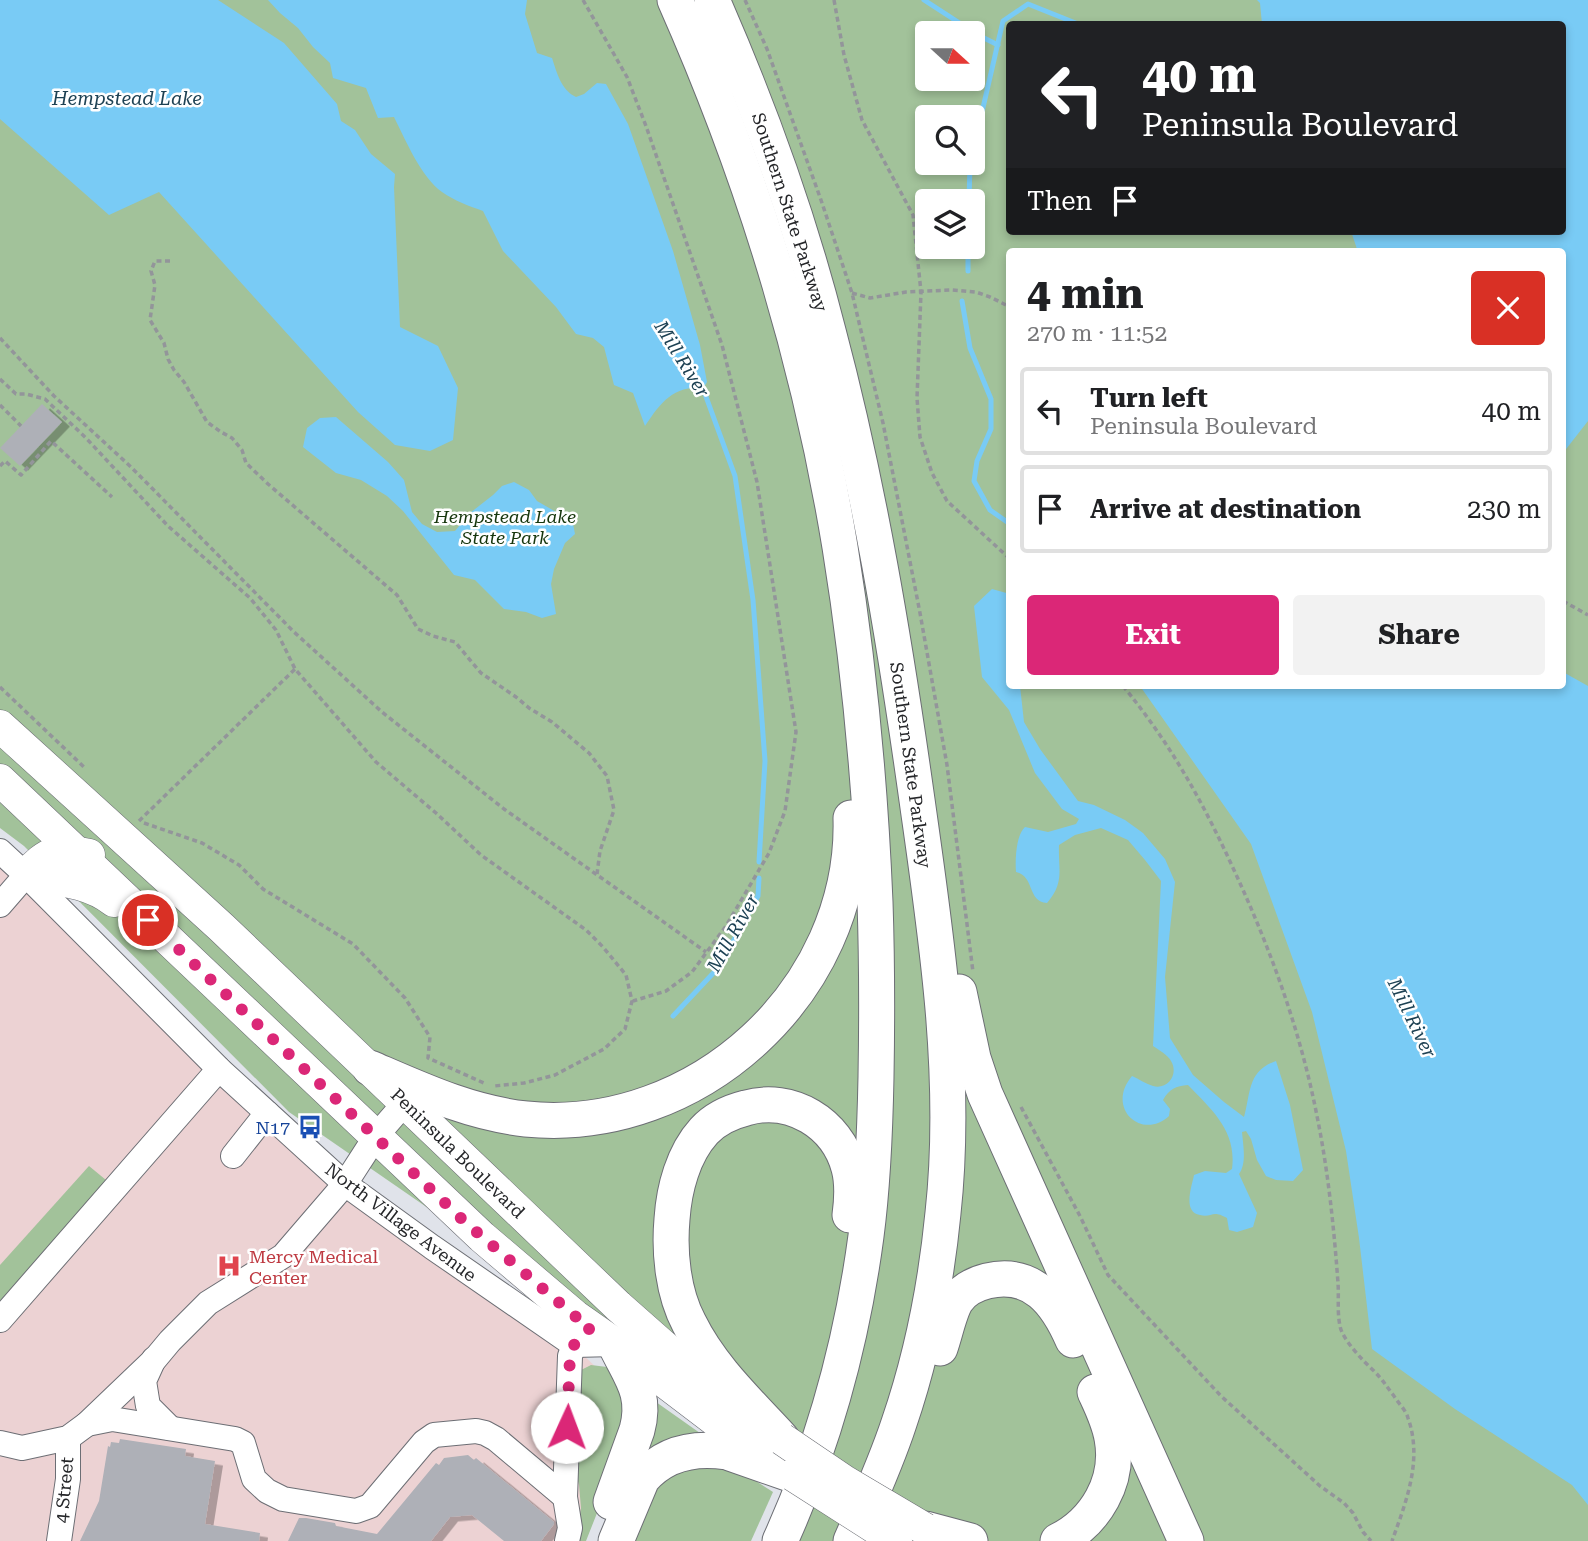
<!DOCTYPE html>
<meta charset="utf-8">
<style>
:root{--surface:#fff;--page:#f2f2f2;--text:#202124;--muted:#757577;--line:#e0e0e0;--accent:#db2777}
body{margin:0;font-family:"Roboto Serif",serif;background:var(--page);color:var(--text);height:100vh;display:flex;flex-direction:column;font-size:26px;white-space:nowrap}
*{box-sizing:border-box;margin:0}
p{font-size:23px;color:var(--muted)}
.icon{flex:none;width:38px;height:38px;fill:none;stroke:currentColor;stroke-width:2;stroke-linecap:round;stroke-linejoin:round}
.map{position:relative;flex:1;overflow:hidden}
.panel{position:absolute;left:1006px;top:248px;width:560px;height:441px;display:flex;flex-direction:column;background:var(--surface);border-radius:7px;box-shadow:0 4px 10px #0003}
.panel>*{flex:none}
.hud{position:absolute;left:1006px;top:21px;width:560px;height:214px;border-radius:7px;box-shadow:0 4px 10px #0003;background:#202124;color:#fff;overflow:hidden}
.needle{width:46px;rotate:111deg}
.controls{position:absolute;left:915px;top:21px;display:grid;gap:14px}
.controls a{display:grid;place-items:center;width:70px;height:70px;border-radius:7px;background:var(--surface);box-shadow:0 4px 10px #0003;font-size:35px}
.pin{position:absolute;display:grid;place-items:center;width:60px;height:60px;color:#fff;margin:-30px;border:4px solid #fff;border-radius:50%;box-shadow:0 2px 7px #0007}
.me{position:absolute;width:77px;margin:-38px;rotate:2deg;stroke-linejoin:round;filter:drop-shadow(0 0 5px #0008)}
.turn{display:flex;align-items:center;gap:24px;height:147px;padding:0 21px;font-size:32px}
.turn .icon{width:91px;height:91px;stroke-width:2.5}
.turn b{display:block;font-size:49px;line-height:60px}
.then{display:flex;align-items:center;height:66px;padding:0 21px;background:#0003;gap:14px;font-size:26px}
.round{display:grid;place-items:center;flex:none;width:74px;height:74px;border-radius:7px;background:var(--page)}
.headline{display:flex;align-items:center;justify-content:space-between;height:119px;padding:0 21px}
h1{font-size:42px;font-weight:700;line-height:52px}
.button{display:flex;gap:14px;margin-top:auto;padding:14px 21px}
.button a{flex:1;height:80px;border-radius:7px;background:var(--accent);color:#fff;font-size:28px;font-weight:700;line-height:80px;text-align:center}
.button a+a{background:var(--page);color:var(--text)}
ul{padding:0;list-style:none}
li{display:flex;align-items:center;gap:21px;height:88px;margin:0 14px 10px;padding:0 7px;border:4px solid var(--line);border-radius:7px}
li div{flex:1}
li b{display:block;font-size:26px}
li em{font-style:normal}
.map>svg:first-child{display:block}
.medical{fill:#ecd2d3}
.green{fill:#a2c29a;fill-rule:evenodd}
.water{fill:#79cbf5}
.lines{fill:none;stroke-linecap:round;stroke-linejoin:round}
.stream{stroke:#79cbf5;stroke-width:5}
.building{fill:#aeb0b7;filter:url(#shadow)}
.minor-casing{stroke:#6c6e74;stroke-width:26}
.major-casing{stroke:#6c6e74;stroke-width:33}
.highway-casing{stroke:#6c6e74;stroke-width:37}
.path{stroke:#93959a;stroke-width:3.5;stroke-dasharray:5 3.5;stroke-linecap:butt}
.minor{stroke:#fff;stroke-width:24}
.major{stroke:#fff;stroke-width:32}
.highway{stroke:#fff;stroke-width:35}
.major-bridge-casing{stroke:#6c6e74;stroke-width:33;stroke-linecap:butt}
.major-bridge{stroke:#fff;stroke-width:32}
.route{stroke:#db2777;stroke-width:12;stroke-dasharray:0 21.6}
.labels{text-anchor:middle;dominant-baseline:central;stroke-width:5;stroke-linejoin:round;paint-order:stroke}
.street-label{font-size:18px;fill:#252629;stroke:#fff}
.park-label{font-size:18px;font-style:italic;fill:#16360c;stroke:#fff}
.transit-label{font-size:18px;fill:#164399;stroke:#fff;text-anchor:end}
.health-label{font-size:18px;fill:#be3a42;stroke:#fff;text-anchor:start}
.water-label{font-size:19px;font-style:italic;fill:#1e4254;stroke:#fff}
</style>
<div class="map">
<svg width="1588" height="1541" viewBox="0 0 1588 1541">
<defs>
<filter id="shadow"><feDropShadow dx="8" dy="4.5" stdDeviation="0" flood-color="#0004"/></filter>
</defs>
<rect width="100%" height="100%" fill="#e0e3ea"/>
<path class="medical" d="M 0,850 L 222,1072 L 578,1350 L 623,1393 L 585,1541 L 0,1541 Z"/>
<g class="green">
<path d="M 0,0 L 1588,0 L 1588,1541 L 910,1541 L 853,1502 L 833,1541 L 797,1541 L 823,1481 L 289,1112 L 24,846 L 0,828 ZM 1010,24 L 1563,24 L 1563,231 L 1010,231 ZM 928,33 L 973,33 L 973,79 L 928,79 ZM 928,117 L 973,117 L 973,163 L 928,163 ZM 928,201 L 973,201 L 973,247 L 928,247 ZM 1010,252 L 1563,252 L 1563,686 L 1010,686 Z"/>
<path d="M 89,1166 L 106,1180 L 0,1306 L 0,1265 Z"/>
<path d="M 591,1365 L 607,1367 L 625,1383 L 627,1437 L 586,1541 L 576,1541 L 581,1508 L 579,1485 L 572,1458 L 579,1371 Z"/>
<path d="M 656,1402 L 707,1438 L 653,1449 L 643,1445 Z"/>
<path d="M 701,1457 L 748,1476 L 773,1492 L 751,1541 L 627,1541 L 659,1475 Z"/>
</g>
<g class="water">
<path d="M 0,0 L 218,0 L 284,43 L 337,104 L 341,121 L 355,130 L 371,154 L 395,174 L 394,187 L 400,327 L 438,346 L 458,388 L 453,440 L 430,451 L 395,445 L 358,412 L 159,192 L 109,215 L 0,119 Z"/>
<path d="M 268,0 L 527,0 L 525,14 L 537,53 L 552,58 C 557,73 561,90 576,97 L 584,94 L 597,83 L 606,84 L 628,124 L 673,251 L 700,345 L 707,382 L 704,387 C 672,387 662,401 645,426 L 633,393 L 614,385 L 604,347 L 593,338 L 576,334 L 556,307 L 503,251 L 483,211 C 469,206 455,201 442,192 C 421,177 406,141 394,117 L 378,118 L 366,88 L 333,78 L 330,63 L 313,47 L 298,28 L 280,13 Z"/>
<path d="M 1257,0 L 1588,0 L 1588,421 L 1563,453 L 1563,252 L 1358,252 L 1351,231 L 1563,231 L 1563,24 L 1262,24 L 1260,3 Z"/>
<path d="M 336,417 L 388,462 L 404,480 L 412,512 L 422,524 L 437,532 L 455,531 L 470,513 L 493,495 L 502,486 L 514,482 L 529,490 L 537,501 L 556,512 L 571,514 L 575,534 L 565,543 L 554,569 L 551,584 L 556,614 L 542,618 L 526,612 L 504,609 L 475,580 L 454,575 L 403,511 L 387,496 L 361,480 L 336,473 L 303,447 L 307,428 L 320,418 Z"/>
<path d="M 992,589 L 1010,594 L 1010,686 L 1020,686 L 1024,722 L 1040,749 L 1078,801 L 1094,805 L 1125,820 L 1143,833 L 1165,859 L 1175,882 L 1165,977 L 1170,1038 L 1193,1075 L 1224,1102 L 1244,1117 C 1251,1093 1247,1071 1276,1061 L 1290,1105 L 1303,1170 L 1293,1181 L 1276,1180 L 1266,1176 L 1257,1160 L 1251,1139 L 1246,1131 L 1242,1132 C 1243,1145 1247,1163 1239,1174 L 1257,1213 L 1253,1227 L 1237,1232 L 1229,1230 L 1227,1218 C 1212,1209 1212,1218 1200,1215 C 1182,1212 1192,1186 1194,1175 L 1205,1171 L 1226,1173 L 1232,1169 C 1237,1131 1212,1110 1188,1085 C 1176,1086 1169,1089 1163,1100 L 1170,1109 L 1169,1116 C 1142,1141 1105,1108 1132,1076 C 1139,1079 1146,1084 1153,1086 C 1168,1090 1179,1074 1171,1061 C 1168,1055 1159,1050 1153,1046 L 1161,881 L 1145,860 L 1128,840 L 1101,828 L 1075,835 L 1059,845 C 1058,870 1065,882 1047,903 C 1027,902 1035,876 1016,872 C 1015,860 1016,835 1025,827 L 1048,832 L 1076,824 L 1079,819 L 1062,809 L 1035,773 L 1009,710 L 982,677 L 974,606 Z"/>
<path d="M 1563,672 L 1588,686 L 1588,1505 L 1572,1485 L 1455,1409 L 1372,1349 L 1359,1238 L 1346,1151 L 1312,1012 L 1251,844 L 1140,686 L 1563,686 Z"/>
</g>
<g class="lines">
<g class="stream">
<path d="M 924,0 L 978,35 L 998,45"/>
<path d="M 973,151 L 1003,21 L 1028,4 L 1078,24"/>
<path d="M 969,201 L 970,163"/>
<path d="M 968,271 L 968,247"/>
<path d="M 962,301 L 970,348 L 991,399 L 991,429 L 977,461 L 974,481 L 990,510 L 1010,524"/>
<path d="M 701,383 L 735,476 L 753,600 L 765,761 L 759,862"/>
<path d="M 673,1016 L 719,967 L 758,896 L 759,878"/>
</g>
</g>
<g class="building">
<path d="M 42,404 L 62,422 L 20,466 L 0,448 Z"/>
<path d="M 120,1439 L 186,1449 L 185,1456 L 215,1461 L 205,1524 L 260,1533 L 259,1541 L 80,1541 L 99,1501 L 108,1446 L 110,1447 L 111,1442 L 119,1443 Z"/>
<path d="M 468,1455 L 474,1460 L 476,1458 L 554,1522 L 554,1524 L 541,1541 L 504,1541 L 472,1515 L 450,1517 L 431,1541 L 288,1541 L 299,1518 L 306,1518 L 335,1523 L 336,1526 L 377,1534 L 436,1463 L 439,1465 L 444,1458 Z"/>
</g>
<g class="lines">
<g class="minor-casing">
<g id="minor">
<path d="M 0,851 L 26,875 L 219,1069 L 345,1184 L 432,1247 L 574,1345 L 615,1344"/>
<path d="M 0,905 L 26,875"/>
<path d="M 233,1156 L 267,1113"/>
<path d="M 0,1320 L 219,1069"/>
<path d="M 154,1359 L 144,1381 L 148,1406 L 170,1428"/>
<path d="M 87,1424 L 112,1419 L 235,1439 L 243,1443 L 254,1479 L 267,1491 L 283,1499 L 356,1511 L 370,1506 L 424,1442 L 434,1435 L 476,1431 L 485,1433 L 496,1439 L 565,1497"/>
<path d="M 0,1443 L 22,1448 L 68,1438 L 87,1424 L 155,1359 L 170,1341 L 208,1303 L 283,1256 L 345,1184 L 376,1136 L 417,1089"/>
<path d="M 59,1541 L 68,1479 L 68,1438"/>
<path d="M 567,1541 L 570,1528 L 565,1497 L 570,1356 L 574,1345"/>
</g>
</g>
<g class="major-casing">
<g id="major">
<path d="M 0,726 L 221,927 L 618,1306 L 669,1351 L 739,1407"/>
<path d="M 0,780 L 482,1237 L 575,1316 L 615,1344 L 732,1433 L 776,1463"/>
<path d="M 26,875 C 49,851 56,848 89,855"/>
<path d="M 26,875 C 57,880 89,881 114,901"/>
</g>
</g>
<g class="highway-casing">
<g id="highway">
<path d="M 675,0 C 752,174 809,358 840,547 C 859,664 870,783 875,902 C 877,961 877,1019 876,1077 C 875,1130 873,1183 866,1236 C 852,1341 824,1444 780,1541"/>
<path d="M 712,0 C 759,107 799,217 828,331 C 869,485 895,643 917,800 C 936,935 958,1076 943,1213 C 936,1284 922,1356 899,1423 C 886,1463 868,1502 851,1541"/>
<path d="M 959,992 L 973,1058 L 985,1094 L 1186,1541"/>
<path d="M 370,1068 C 421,1090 470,1113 526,1119 C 697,1136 856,990 851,818"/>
<path d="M 940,1348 C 945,1334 949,1313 956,1301 C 963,1290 975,1284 987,1281 C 1033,1270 1057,1303 1073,1340"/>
<path d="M 782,1439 C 749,1403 711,1368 689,1323 C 673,1293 669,1253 672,1219 C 674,1189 683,1154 704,1131 C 715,1119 730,1112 746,1108 C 791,1095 837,1123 849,1168 C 853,1183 852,1200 850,1215"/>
<path d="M 611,1502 L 637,1430 C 647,1393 630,1376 615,1344"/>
<path d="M 925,1529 L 970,1541"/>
<path d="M 616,1541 L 642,1479 C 664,1453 694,1447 727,1452 L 793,1475"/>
<path d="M 1058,1541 C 1096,1522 1120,1481 1112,1438 C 1109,1421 1102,1407 1095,1392"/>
</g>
</g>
<g class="path">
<path d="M 583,0 L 627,77 L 646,126 L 722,345 L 757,482 L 796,732 L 785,811 L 769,853 L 726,926 L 692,972 L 666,991 L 633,1001"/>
<path d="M 745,0 L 767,49 L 821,200 L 852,293 L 883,423 L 920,613 L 947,765 L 973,972"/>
<path d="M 834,0 L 844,55 L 862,120 L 913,215 L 921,292 L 917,398 L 920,437 L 932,473 L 947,501 L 1010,559"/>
<path d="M 170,261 L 155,261 L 151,271 L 155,285 L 150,320 L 164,343 L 168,359 L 174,370 L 184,382 L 207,422 L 221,432 L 232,438 L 242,450 L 246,463 L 268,484 L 397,595 L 418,629 L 433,636 L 455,642 L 481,673 L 516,697 L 529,708 L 552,722 L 589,753 L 607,776 L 614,810 L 600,851 L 597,874"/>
<path d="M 852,293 L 870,298 L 906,292 L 952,290 L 976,292 L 990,297 L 1010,307"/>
<path d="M 0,338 L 54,396 L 131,467 L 294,632 L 382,712 L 504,809 L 706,952"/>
<path d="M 0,379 L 16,394 L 26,394 L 45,399 L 86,438 L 168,526 L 250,598 L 276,630 L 295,669 L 376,762 L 436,813 L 481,855 L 586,930 L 603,947 L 626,975 L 632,1001 L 625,1029 L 604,1049 L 555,1075 L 524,1083 L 494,1086"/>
<path d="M 0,405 L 21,426"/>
<path d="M 0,466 L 5,461 L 21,475 L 51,441 L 112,497"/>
<path d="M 1563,601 L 1588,615"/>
<path d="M 1123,686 C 1174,748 1206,808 1239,881 C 1273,956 1301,1034 1317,1116 C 1328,1170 1334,1228 1338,1283 C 1339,1297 1337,1312 1340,1326 C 1342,1339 1364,1362 1374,1371 C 1382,1379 1387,1387 1394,1396 C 1398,1403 1406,1410 1408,1418 C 1423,1460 1406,1502 1392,1541"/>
<path d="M 0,687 L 85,768"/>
<path d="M 139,821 L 295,669"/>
<path d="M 144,823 L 202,843 L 239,865 L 263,889 L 353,944 L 405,998 L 430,1037 L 428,1058 L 484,1083"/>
<path d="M 1021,1107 L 1080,1216 L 1108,1275 L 1221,1396 L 1320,1486 L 1344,1503 L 1353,1513 L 1363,1532 L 1371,1541"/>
</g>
<use href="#minor" class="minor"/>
<use href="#major" class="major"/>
<use href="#highway" class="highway"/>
<g class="major-bridge-casing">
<g id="major-bridge">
<path d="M 782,1439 L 844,1481 L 925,1529"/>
<path d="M 793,1475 L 896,1541"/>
</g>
</g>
<use href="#major-bridge" class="major-bridge"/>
</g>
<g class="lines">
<path class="route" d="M 148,920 L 466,1223 L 575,1316 L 591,1327 L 574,1345 L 570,1356 L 567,1427"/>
</g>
<defs>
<g id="bus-bare" transform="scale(1.89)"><path d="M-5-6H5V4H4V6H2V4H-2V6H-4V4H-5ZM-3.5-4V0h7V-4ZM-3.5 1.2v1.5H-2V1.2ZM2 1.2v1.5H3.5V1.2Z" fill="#1a4fb4" stroke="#fff" stroke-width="2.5" paint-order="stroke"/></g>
<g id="hospital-bare" transform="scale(1.89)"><path d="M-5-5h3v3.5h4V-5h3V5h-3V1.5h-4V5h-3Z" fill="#e0444e" stroke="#fff" stroke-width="2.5" paint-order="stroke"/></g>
</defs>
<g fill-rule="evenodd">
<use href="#bus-bare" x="310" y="1127"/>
<use href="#hospital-bare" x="229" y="1266"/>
</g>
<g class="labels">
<g class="street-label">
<text transform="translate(790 212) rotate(72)">Southern State Parkway</text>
<text transform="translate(911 765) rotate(82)">Southern State Parkway</text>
<text transform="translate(458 1153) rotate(44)">Peninsula Boulevard</text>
<text transform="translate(401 1222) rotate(37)">North Village Avenue</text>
<text transform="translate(64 1490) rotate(-85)">4 Street</text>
</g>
<g class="park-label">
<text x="505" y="516">Hempstead Lake<tspan x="505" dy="21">State Park</tspan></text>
</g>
<g class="transit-label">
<text x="290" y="1127">N17</text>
</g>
<g class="health-label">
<text x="249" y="1256">Mercy Medical<tspan x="249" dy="21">Center</tspan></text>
</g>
<g class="water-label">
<text x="127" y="98">Hempstead Lake</text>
<text transform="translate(682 359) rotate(58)">Mill River</text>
<text transform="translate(733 933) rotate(-61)">Mill River</text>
<text transform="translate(1412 1018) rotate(64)">Mill River</text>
</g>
</g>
</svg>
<div class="controls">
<a><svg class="needle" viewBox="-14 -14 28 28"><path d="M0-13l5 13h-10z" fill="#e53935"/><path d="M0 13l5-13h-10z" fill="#757577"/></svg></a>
<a><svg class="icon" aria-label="search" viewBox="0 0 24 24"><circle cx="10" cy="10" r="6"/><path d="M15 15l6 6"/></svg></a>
<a><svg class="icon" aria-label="layers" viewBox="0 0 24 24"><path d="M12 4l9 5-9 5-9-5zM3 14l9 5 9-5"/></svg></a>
</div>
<div class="pin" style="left:148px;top:920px;background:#d93025"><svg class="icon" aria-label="arrive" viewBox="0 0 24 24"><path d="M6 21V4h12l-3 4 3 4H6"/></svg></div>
<svg class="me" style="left:567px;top:1427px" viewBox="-20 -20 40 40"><circle r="19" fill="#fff"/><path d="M0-13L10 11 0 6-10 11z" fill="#db2777"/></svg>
<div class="hud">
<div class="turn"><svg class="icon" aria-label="left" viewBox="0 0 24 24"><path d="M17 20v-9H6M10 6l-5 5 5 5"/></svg><div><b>40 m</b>Peninsula Boulevard</div></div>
<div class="then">Then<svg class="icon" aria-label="arrive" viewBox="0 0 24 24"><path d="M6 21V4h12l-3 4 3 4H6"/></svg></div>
</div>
<section class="panel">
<div class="headline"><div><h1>4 min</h1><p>270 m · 11:52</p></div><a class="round" style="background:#d93025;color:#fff"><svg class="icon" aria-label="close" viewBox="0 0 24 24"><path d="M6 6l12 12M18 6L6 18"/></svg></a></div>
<ul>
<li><svg class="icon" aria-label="left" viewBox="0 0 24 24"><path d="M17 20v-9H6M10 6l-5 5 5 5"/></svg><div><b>Turn left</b><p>Peninsula Boulevard</p></div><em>40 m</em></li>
<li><svg class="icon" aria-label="arrive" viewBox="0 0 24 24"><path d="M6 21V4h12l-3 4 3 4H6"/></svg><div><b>Arrive at destination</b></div><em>230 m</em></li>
</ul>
<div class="button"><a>Exit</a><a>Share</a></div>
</section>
</div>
